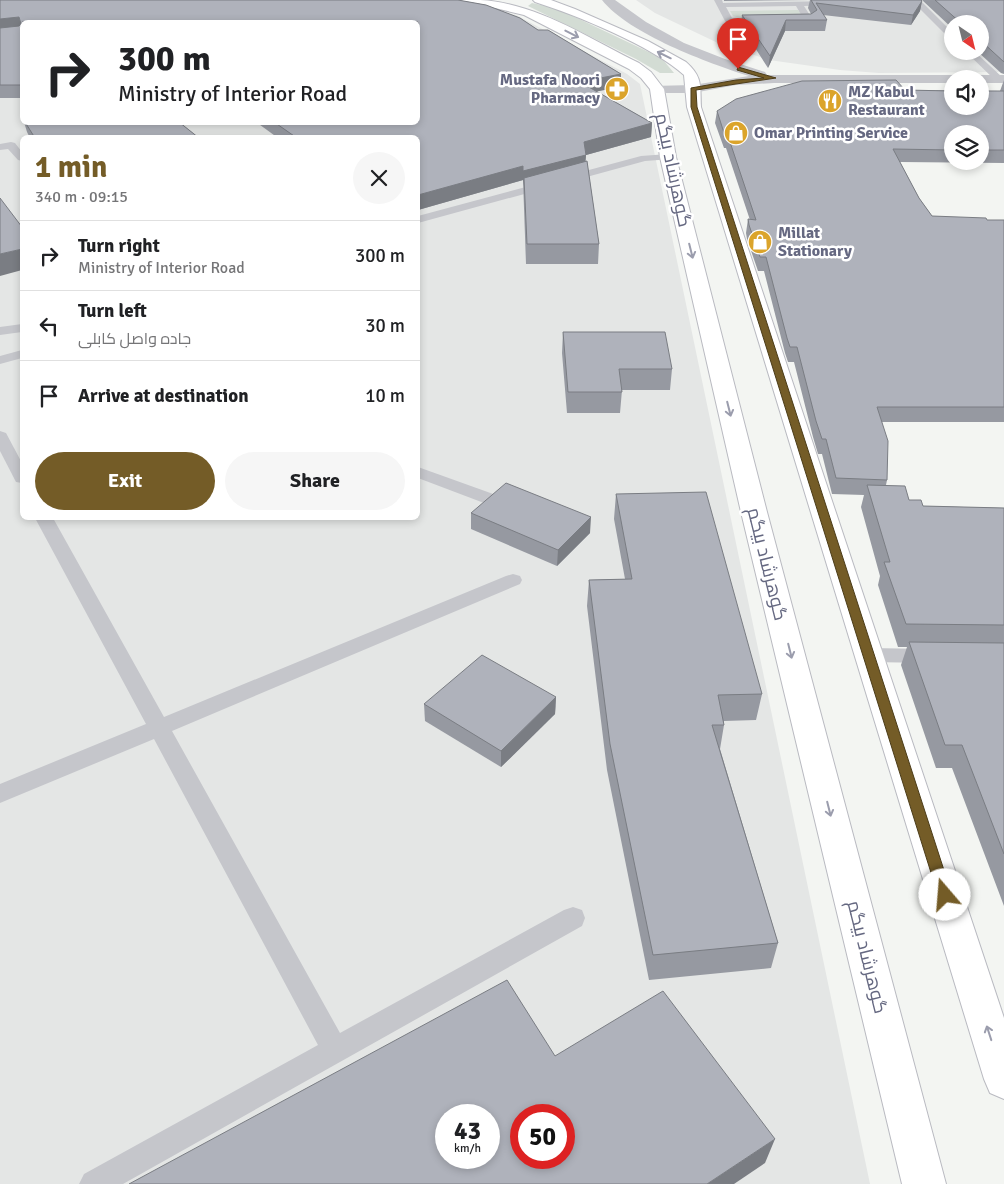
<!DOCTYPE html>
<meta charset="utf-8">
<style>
:root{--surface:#fff;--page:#f6f6f6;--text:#202124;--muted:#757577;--line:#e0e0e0;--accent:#745c27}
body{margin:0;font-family:Signika,Cairo,sans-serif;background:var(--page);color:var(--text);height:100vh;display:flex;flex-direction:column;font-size:19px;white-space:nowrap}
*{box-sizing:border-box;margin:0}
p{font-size:16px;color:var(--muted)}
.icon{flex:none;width:28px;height:28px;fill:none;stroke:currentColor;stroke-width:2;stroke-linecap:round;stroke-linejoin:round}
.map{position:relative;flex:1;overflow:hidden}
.panel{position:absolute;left:20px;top:135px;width:400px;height:385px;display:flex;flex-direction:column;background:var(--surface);border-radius:8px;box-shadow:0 2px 8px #0003}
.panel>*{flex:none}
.guide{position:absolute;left:20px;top:20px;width:400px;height:105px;border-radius:8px;box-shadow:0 2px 8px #0003;background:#fff;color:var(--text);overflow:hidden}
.needle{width:32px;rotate:145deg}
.fabs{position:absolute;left:944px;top:15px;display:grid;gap:10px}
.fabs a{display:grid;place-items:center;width:45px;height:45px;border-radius:50%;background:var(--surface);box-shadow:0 2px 8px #0003;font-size:25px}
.speed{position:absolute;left:435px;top:1104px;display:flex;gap:10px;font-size:25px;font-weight:700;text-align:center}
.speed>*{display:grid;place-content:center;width:65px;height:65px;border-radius:50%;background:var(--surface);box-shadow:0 2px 8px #0003;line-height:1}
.speed small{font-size:12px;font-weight:400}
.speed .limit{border:8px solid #d22;background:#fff;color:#111}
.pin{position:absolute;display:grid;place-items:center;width:42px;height:42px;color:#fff;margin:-51px -21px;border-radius:50% 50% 50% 0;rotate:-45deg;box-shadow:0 0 5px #0007}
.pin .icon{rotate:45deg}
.me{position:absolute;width:55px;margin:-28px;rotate:342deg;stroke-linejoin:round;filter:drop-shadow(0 0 4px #0008)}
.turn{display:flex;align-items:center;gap:18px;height:105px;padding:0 15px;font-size:22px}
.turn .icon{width:65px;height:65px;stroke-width:2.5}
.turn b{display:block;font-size:35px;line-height:42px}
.round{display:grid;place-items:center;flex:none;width:52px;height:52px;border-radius:26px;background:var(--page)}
.overview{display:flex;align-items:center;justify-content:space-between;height:85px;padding:0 15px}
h1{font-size:30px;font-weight:800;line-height:38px;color:var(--accent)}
.primary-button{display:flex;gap:10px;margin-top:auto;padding:10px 15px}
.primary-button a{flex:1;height:58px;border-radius:30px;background:var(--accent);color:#fff;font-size:20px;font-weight:800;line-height:58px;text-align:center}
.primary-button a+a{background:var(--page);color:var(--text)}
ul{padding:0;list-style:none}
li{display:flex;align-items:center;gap:15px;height:70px;padding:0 15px;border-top:1px solid var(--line)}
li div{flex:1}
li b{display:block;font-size:19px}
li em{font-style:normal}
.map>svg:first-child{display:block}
.built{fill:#e4e6e5;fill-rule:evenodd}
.green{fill:#d3dcd4}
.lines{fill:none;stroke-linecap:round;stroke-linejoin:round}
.secondary-casing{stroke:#b9bac1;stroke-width:2}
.service{fill:#c5c6cb;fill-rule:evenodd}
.tertiary{fill:#c5c6cb;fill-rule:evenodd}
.secondary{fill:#fff;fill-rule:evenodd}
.wall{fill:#9699a1;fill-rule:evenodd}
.shaded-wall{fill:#7a7d83}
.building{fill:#afb2bb;stroke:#7a7d83;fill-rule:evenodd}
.oneway{stroke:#9b9dad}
.route{fill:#745c27;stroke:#4b3c19}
.labels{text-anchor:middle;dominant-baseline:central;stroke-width:5;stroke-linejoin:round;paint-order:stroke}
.far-poi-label{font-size:16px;font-weight:bold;fill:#656881;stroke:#fff;text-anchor:start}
.street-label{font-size:19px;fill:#656881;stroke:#fff}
</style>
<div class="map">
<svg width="1004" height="1184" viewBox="0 0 1004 1184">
<rect width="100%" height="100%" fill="#f3f5f2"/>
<g class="built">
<path d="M 636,0 L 1004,0 L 1004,72 L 879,73 L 840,70 L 769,60 L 720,44 L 655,13 ZM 952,24 L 980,24 L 980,51 L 952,51 Z"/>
<path d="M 0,3 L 484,8 L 516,15 L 627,74 L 640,84 L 870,1184 L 0,1184 ZM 22,22 L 418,22 L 418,122 L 22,122 ZM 22,138 L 418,138 L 418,518 L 22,518 ZM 446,1115 L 489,1115 L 489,1158 L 446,1158 ZM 521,1115 L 564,1115 L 564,1158 L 521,1158 Z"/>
</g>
<g class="green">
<path d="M 532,3 L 556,8 L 653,54 L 664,61 L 674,73 L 660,73 L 636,59 L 528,6 Z"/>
<path d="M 798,10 L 802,15 L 745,19 L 733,16 L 730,11 Z"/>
</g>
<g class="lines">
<g class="secondary-casing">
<g id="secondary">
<path d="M 480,0 C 537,3 588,38 639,63 L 651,72 L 664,89 L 676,157 L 767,512 L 946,1184 L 902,1184 L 741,512 L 660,157 L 650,89 L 641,78 L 629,69 L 524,15 L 495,8 L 439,7 L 433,3 L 437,0 Z"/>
<path d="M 533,0 L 551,0 L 575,9 L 648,41 L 686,62 C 703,77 700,86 701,107 L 1004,1018 L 1004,1099 L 990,1093 L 984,1079 L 687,107 L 684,75 C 652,46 576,15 535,2 Z"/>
</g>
</g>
<g class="service">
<path d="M 714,0 L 722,0 L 723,3 L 835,1 L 839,3 L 835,5 L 804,6 L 813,20 L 809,23 L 729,24 L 725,21 ZM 796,6 L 803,18 L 732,18 L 726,7 Z"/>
<path d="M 911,0 L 920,0 L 952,32 L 952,38 L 949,38 Z"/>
<path d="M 965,51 L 974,51 L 1002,77 L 1002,81 L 996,81 Z"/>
<path d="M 11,142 L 15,143 L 22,152 L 22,161 L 18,160 L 8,149 L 0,150 L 0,144 Z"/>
<path d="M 668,154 L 673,157 L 672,159 L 645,161 L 418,223 L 418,216 L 641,156 Z"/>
<path d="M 22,324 L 22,332 L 0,335 L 0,327 Z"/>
<path d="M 22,350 L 22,358 L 0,364 L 0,356 Z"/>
<path d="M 0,431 L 6,433 L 22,463 L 22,483 L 16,482 L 0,451 Z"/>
<path d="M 418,467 L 496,495 L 499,499 L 496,503 L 490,504 L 484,503 L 418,478 Z"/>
<path d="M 35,518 L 53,518 L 164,717 L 506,576 L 513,574 L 520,576 L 522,580 L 520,584 L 172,731 L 340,1033 L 564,910 L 573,907 L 582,910 L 585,918 L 582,926 L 123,1184 L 79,1184 L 84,1174 L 318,1045 L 154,739 L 0,803 L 0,784 L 146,724 Z"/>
<path d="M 869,648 L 930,649 L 937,651 L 940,656 L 937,661 L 930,663 L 869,662 L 862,660 L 859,655 L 862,650 Z"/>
</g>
<g class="tertiary">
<path d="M 602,0 L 615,0 L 646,22 L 684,43 L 725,59 L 765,72 L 767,75 L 952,75 L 959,79 L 952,79 L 952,83 L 774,83 L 736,85 L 693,93 L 657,93 L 652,92 L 650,89 L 652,86 L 693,85 L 749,76 C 708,63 629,34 602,0 Z"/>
<path d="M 980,75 L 1004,75 L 1004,83 L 980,83 L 980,79 L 973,79 Z"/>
</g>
<use href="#secondary" class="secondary"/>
</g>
<g class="wall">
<path d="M 0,0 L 458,0 L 486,5 L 520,18 L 538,30 L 548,30 L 621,74 L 620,87 L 596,91 L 652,123 L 651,137 L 586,155 L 585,162 L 587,161 L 599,244 L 598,264 L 526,264 L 523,180 L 418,210 L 418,138 L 278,138 L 256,122 L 418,122 L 418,22 L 22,22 L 22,98 L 0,98 Z"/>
<path d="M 724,0 L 921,0 L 922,1 L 920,11 L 911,25 L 823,15 L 827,20 L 825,31 L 785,31 L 768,68 L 741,26 L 742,15 L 811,14 L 808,8 L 810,0 L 724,1 Z"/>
<path d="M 922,0 L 1004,0 L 1004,74 L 1001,73 L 977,51 L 980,51 L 980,24 L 952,24 L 952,28 Z"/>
<path d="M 1004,80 L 1004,163 L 900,162 L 919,198 L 932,216 L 987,220 L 1004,220 L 1004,422 L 882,422 L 887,480 L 886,485 L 909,500 L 923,506 L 1004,508 L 1004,906 L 952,768 L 936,768 L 901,665 L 907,647 L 898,647 L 878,585 L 880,576 L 861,507 L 864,495 L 832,494 L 822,454 L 818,454 L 813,437 L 794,362 L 788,362 L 785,353 L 764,271 L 758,271 L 747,239 L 746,233 L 748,219 L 750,220 L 726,148 L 724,148 L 715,123 L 717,111 L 905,90 L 1000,91 ZM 952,134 L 980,134 L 980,161 L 952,161 Z"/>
<path d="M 24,122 L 179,122 L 199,138 L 30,138 L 27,132 Z"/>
<path d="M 563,332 L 672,369 L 670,390 L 622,390 L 620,413 L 567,413 L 562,353 Z"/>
<path d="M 616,494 L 762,694 L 756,720 L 724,721 L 724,725 L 720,749 L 778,943 L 771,968 L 649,980 L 607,770 L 587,606 L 589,580 L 625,579 L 614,519 Z"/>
<path d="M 471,513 L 590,533 L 557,566 L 471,529 Z"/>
<path d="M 556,697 L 555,714 L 501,767 L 425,721 L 424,704 Z"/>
</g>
<g class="shaded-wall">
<path d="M 922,1 L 920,11 L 911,25 L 913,15 Z"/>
<path d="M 19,17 L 22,29 L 0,31 L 0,19 Z"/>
<path d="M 786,20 L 785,31 L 768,68 L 770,56 Z"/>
<path d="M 621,74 L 620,87 L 579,95 L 580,82 Z"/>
<path d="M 652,123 L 651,137 L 586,155 L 585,169 L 524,178 L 523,186 L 523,171 L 584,142 Z"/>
<path d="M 523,166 L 523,180 L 418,210 L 418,195 Z"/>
<path d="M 22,249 L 22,270 L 0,276 L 0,254 Z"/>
<path d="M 591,517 L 590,533 L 557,566 L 558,550 Z"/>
<path d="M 556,697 L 555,714 L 501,767 L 501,751 Z"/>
<path d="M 775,1139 L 765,1163 L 734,1184 L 707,1184 Z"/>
</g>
<g class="building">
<path d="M 0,0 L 458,0 L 486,5 L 520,18 L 538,30 L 548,30 L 621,74 L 580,82 L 652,123 L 584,142 L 586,155 L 523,171 L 523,166 L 418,195 L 418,138 L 297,138 L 274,122 L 418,122 L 418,22 L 22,22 L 22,85 L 0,85 L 0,28 L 19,26 L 21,24 L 19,17 L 0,19 Z"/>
<path d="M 811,0 L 921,0 L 922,1 L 913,15 L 816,3 L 827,20 L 786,20 L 770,56 L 742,15 L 811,14 L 817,10 Z"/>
<path d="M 935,0 L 1004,0 L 1004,62 L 980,40 L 980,24 L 962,24 Z"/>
<path d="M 896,80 L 905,90 L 952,91 L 952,106 L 980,106 L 980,91 L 1004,91 L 1004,150 L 980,150 L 980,134 L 952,134 L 952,150 L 893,149 L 919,198 L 932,216 L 986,218 L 987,220 L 1004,220 L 1004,407 L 877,407 L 888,441 L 887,480 L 836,478 L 826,439 L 822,439 L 816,421 L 797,347 L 790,347 L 787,338 L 766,257 L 760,257 L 749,225 L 748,219 L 756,220 L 728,136 L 725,136 L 717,111 L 736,99 L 802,81 Z"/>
<path d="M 25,122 L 179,122 L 199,138 L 35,138 Z"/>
<path d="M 587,161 L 599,244 L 527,244 L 524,178 Z"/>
<path d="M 0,198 L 22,227 L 22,249 L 0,254 Z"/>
<path d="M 563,332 L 665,332 L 672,369 L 619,369 L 622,392 L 568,392 Z"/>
<path d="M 506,483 L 591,517 L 558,550 L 471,513 Z"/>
<path d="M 867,485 L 905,486 L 909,500 L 921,500 L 923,506 L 1004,508 L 1004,625 L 906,624 L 884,562 L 890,562 Z"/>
<path d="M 706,492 L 762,694 L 718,695 L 724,725 L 712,725 L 778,943 L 653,955 L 610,744 L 589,580 L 632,579 L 616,494 Z"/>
<path d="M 909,642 L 1004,643 L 1004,854 L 962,745 L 945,745 Z"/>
<path d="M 482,655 L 556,697 L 501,751 L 424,704 Z"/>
<path d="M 507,980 L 555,1056 L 663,991 L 775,1139 L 707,1184 L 129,1184 ZM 446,1115 L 489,1115 L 489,1158 L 446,1158 ZM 521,1115 L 564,1115 L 564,1158 L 521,1158 Z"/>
</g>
<defs><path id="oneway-shaft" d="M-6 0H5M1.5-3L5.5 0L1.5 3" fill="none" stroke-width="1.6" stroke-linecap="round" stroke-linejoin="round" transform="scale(1.25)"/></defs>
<g class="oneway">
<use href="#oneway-shaft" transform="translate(572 34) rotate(27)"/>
<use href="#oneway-shaft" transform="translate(664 55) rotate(-154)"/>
<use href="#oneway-shaft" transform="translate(691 251) rotate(76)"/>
<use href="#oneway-shaft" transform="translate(729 409) rotate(76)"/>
<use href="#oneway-shaft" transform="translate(790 651) rotate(76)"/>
<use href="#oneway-shaft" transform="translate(829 809) rotate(76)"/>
<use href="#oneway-shaft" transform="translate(989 1033) rotate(-108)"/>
</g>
<path class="route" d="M 738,67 L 776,78 L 696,90 L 697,107 L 952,895 L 950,899 L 945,901 L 940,899 L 938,895 L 691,107 L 691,88 L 736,80 L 764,78 L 737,70 Z"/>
<defs>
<g id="pharmacy-disc" transform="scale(1.25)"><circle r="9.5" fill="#dba42b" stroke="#fff"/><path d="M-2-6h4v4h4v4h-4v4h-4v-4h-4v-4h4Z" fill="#fff"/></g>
<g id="restaurant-disc" transform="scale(1.25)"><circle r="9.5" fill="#dba42b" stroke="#fff"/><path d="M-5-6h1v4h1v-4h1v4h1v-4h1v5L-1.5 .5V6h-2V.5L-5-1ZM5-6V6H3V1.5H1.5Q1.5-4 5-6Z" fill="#fff"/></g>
<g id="shop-disc" transform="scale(1.25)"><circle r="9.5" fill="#dba42b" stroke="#fff"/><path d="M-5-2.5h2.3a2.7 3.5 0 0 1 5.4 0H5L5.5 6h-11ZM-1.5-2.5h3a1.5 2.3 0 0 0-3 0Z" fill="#fff"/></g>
</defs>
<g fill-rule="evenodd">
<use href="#pharmacy-disc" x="617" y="89"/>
<use href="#restaurant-disc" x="830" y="101"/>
<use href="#shop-disc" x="736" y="133"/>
<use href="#shop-disc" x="760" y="242"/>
</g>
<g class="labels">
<g class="far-poi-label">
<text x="600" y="80" text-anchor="end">Mustafa Noori<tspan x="600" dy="18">Pharmacy</tspan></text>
<text x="848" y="92">MZ Kabul<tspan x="848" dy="18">Restaurant</tspan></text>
<text x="754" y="133">Omar Printing Service</text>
<text x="778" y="233">Millat<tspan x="778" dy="18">Stationary</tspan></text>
</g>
<g class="street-label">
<text transform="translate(673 170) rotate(78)">گوهرشاد بیگم</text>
<text transform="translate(767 564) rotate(76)">گوهرشاد بیگم</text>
<text transform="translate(867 957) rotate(76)">گوهرشاد بیگم</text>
</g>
</g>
</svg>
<div class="fabs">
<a><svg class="needle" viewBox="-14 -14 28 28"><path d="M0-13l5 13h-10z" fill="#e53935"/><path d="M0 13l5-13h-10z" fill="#757577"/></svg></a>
<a><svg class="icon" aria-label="sound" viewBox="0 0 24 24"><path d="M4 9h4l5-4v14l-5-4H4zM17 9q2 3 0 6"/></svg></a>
<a><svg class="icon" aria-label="layers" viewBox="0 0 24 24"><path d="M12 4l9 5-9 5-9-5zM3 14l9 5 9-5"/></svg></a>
</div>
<div class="speed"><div>43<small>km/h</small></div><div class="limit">50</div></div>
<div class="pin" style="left:738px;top:69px;background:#d93025"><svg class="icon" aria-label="arrive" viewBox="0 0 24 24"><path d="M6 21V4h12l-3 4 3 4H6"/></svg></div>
<svg class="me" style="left:945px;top:895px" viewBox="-20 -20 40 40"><circle r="19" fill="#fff"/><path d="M0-13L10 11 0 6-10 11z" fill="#745c27"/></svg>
<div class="guide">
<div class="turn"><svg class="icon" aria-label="right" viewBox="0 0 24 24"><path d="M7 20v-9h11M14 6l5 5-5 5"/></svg><div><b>300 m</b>Ministry of Interior Road</div></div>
</div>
<section class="panel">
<div class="overview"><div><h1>1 min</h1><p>340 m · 09:15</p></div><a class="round"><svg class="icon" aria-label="close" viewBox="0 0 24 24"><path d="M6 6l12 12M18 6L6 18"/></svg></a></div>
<ul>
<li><svg class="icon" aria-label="right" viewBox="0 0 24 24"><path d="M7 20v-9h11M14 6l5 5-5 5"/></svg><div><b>Turn right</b><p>Ministry of Interior Road</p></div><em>300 m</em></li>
<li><svg class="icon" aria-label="left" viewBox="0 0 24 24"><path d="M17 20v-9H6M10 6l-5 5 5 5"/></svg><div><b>Turn left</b><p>جاده واصل کابلی</p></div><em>30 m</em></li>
<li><svg class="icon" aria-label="arrive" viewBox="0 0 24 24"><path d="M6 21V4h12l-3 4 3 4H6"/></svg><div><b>Arrive at destination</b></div><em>10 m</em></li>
</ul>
<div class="primary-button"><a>Exit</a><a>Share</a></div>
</section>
</div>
